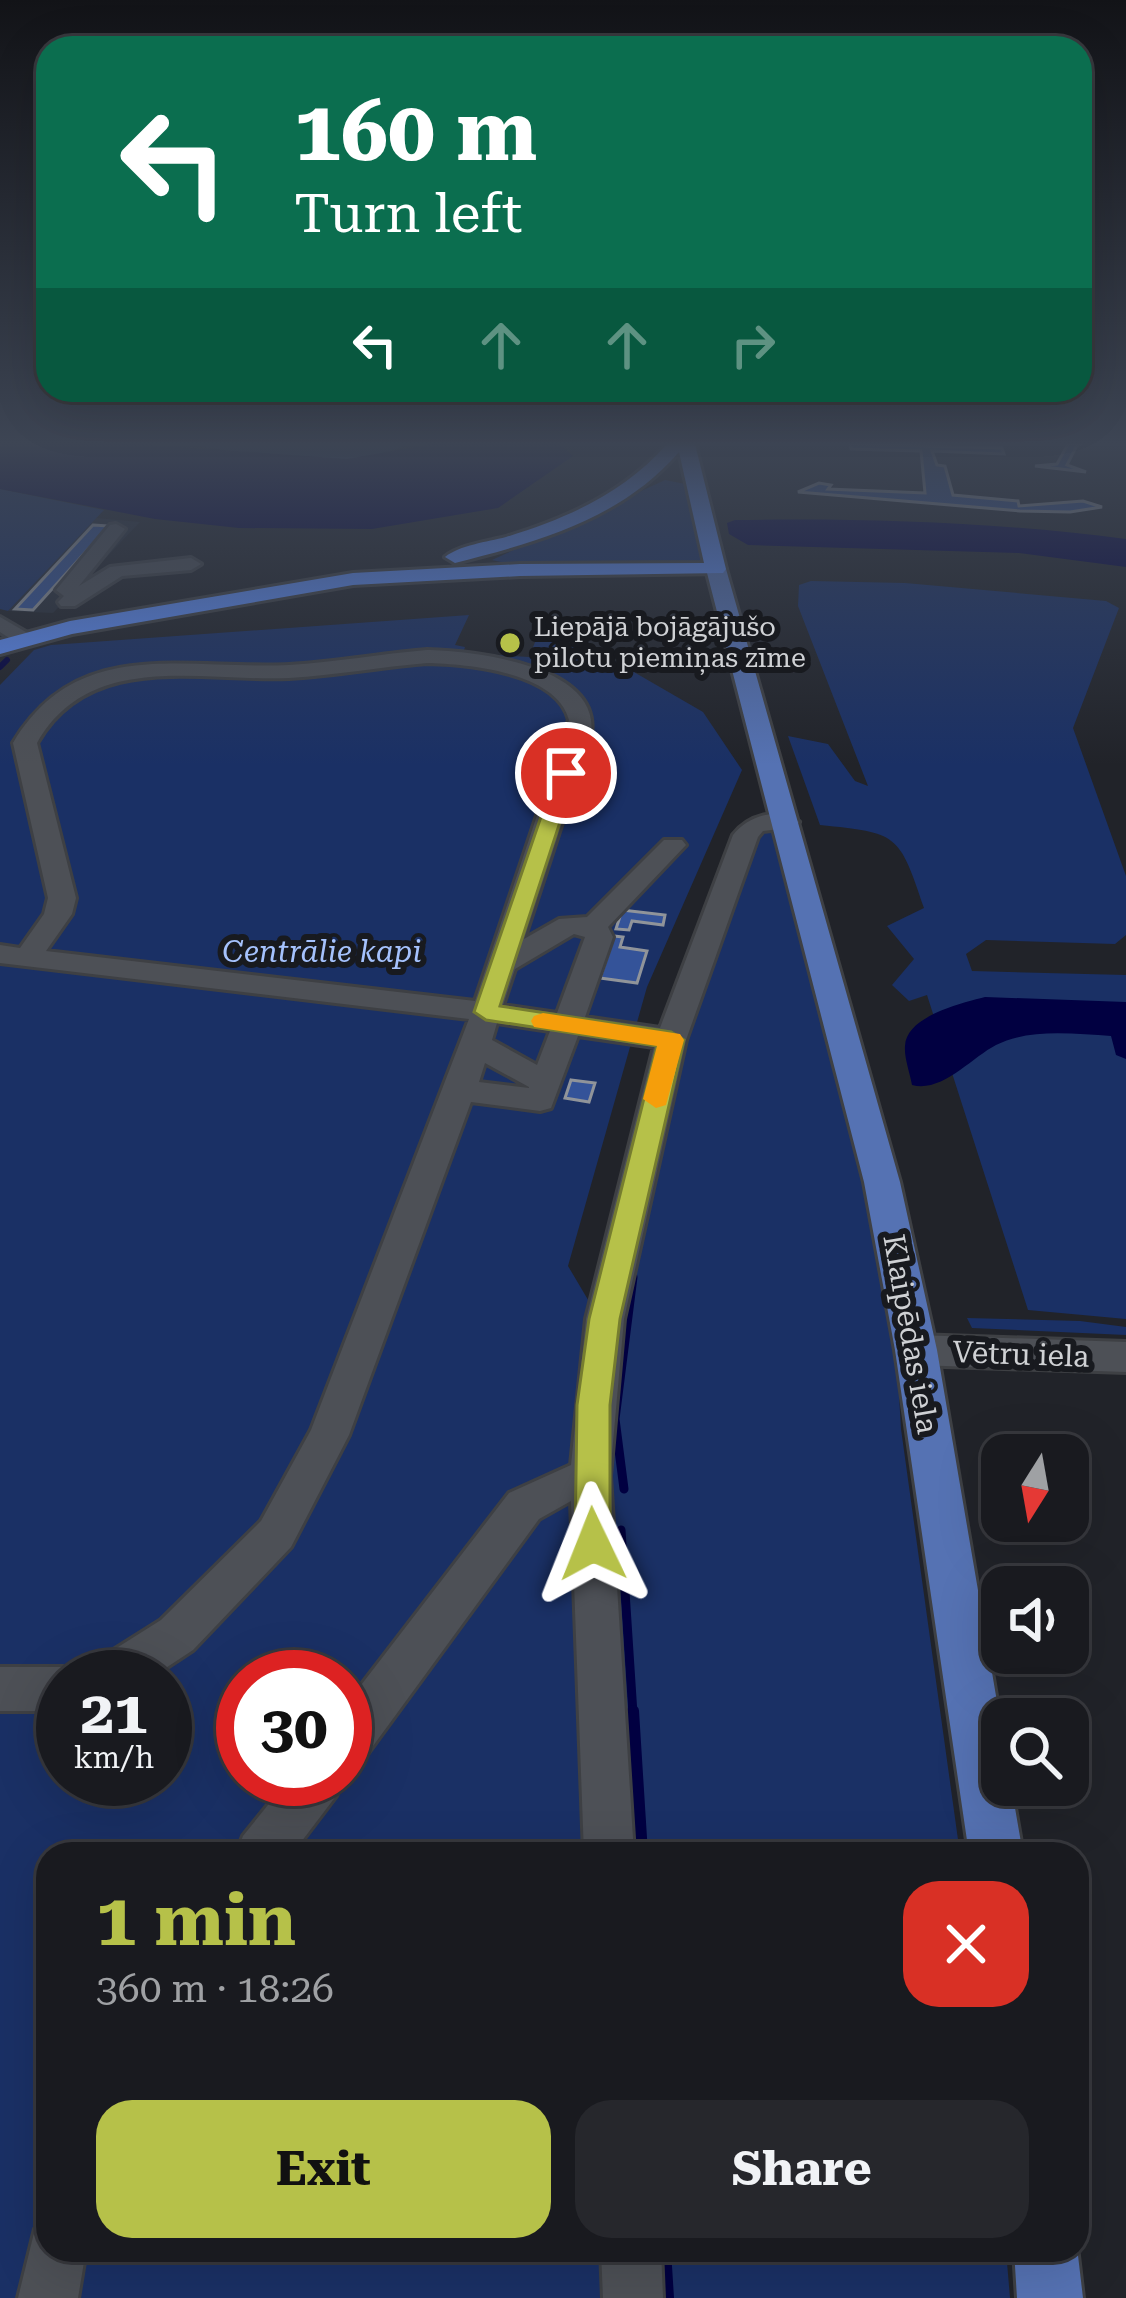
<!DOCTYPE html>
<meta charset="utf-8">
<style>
:root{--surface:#191a1f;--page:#26272c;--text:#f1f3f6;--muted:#9fa1a4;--line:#37383d;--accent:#b6c149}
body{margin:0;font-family:"Roboto Serif",serif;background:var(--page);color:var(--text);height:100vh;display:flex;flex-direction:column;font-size:45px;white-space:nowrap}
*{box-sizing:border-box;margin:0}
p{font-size:39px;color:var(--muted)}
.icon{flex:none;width:66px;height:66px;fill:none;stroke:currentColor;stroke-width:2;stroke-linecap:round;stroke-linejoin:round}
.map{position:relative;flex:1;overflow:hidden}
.details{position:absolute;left:36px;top:1842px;width:1053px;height:420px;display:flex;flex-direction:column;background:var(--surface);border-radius:36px;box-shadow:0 12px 48px #0002,0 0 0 3px var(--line)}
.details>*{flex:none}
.banner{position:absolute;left:36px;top:36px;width:1056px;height:366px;border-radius:36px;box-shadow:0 12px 48px #0002,0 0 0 3px var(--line);background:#0b6e4f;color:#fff;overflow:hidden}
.needle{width:78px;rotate:191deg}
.fabs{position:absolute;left:981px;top:1434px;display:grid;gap:24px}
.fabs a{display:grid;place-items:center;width:108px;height:108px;border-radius:24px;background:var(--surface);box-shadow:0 12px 48px #0002,0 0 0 3px var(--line);font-size:60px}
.speed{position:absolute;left:36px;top:1650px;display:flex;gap:24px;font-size:60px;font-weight:700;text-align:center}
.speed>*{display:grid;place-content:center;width:156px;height:156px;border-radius:50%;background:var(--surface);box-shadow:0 12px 48px #0002,0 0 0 3px var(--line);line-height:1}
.speed small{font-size:30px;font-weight:400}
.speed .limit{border:18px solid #d22;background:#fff;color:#111}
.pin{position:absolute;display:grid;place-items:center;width:102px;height:102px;color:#fff;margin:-51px;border:6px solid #fff;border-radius:50%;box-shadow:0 3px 12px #0007}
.me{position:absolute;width:132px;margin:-66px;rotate:358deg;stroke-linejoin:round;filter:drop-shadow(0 0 9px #0008)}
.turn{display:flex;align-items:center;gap:42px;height:252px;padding:0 60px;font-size:54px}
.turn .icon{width:156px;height:156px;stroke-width:2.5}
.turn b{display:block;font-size:84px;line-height:102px}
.lanes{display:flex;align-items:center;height:114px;padding:0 60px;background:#0003;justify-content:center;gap:60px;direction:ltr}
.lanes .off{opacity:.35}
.round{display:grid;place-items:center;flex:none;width:126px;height:126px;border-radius:36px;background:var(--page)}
.head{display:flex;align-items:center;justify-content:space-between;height:204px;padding:0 60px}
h1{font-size:72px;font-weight:700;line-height:90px;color:var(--accent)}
.primary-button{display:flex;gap:24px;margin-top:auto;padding:24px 60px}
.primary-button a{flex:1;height:138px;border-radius:36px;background:var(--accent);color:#111;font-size:48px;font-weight:700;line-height:138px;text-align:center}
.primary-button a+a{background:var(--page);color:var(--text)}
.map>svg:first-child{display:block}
.built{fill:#282d37}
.green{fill:#1a3065;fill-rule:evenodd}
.water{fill:#010041}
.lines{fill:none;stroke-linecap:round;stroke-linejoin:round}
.stream-far2{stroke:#010041;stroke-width:6}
.stream-far1{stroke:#010041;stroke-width:9}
.stream{stroke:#010041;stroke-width:12}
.building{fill:#345399;stroke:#90949a;stroke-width:3}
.minor-casing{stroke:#3e4044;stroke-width:6}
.major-casing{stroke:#3e4044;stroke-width:6}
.highway-casing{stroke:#3e4044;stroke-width:6}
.minor{fill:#4d5056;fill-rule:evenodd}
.major{fill:#5572b3;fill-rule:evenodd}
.highway{fill:#5b89f1;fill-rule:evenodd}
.route{fill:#b6c149;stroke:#767d2f;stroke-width:3}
.slow{fill:#f59e0b}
.poi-dot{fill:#b6c149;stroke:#181a1f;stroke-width:4.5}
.labels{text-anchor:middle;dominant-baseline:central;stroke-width:12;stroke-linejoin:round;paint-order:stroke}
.far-poi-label{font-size:27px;fill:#cfd1d4;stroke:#181a1f;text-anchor:start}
.park-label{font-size:30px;font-style:italic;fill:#a5c2fd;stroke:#181a1f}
.street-label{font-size:30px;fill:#cfd1d4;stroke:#181a1f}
</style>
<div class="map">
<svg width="1126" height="2298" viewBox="0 0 1126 2298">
<rect width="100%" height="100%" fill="#212329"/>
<path class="built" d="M 96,518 L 140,522 L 53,613 L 8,611 Z"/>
<g class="green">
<path d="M 186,444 L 407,444 C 345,477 252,453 186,444 Z"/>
<path d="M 665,480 L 685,484 L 704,559 L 696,564 L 519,566 L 492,560 Z"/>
<path d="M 0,489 L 104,510 L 8,611 L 0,609 Z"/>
<path d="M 811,581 L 905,583 L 1106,601 L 1119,608 L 1073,728 L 1126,876 L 1126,935 L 1115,944 L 986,940 L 966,954 L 972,971 L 1126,975 L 1126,1319 L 1028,1310 L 927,995 L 909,1001 L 892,985 L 914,959 L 887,926 L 924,908 C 899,833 898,833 820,825 L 788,736 L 828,744 L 855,781 L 868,786 L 798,606 L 799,585 Z"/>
<path d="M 469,615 L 455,645 L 465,647 L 463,653 L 529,657 L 544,620 L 703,712 L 742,770 L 647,987 L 568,1266 L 613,1342 L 669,1066 L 759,829 L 776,830 L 780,835 L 815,994 L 877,1218 L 896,1343 L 901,1429 L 960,1854 L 48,1854 L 48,2250 L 1006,2250 L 1010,2298 L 0,2298 L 0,685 L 34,650 L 51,645 ZM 63,1677 L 165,1677 L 165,1779 L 63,1779 ZM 243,1677 L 345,1677 L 345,1779 L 243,1779 Z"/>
<path d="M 967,1318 L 1080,1321 L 1126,1327 L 1126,1335 L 972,1328 Z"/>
</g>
<g class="water">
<path d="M 0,444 L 138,444 L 347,459 L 431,444 L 560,444 L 573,456 L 498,508 L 372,529 L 239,528 L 155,519 L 0,489 Z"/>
<path d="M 735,520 C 866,518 996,522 1126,539 L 1126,567 L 1019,553 L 748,545 L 729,534 L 727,523 Z"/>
<path d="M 985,997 L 1126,1002 L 1126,1059 L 1116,1055 L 1111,1036 C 1075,1034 1029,1028 996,1045 C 971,1058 942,1093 912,1085 C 910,1073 904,1058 905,1046 C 906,1016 962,1003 985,997 Z"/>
</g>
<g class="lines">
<path class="stream-far2" d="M 0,667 L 7,660"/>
<g class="stream-far1">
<path d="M 624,1489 L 615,1419 L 633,1277"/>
<path d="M 621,1530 L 633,1714"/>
</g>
<g class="stream">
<path d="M 633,1711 L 642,1854"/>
<path d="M 665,2250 L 668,2298"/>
</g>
</g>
<g class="building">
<path d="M 850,444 L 1002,448 L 1004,454 L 932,451 L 937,465 L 945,466 L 953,495 L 1018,501 L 1019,506 L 1083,501 L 1102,507 L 1070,512 L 1020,511 L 798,492 L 819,483 L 831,485 L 828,489 L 925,493 L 921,451 L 851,449 Z"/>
<path d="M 1068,444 L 1083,444 L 1077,445 L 1067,465 L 1086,472 L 1035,466 L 1057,464 Z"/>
<path d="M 93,525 L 109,526 L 33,610 L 15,609 Z"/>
<path d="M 622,910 L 665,915 L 663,925 L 632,921 L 629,930 L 616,929 Z"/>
<path d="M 614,936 L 623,937 L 620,947 L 647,951 L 637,983 L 600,978 Z"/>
<path d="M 571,1080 L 595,1083 L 589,1102 L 565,1098 Z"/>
</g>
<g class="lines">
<g class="minor-casing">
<g id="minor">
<path d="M 116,524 L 125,529 L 79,586 L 110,567 L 191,558 L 201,564 L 191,570 L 122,576 L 75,606 L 61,606 L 58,602 L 64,596 L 56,590 L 110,525 Z"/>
<path d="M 0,617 L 31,635 L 31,643 L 17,643 L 0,632 Z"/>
<path d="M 427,650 C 474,651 601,665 591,734 L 524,939 L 559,919 L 587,917 L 664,840 L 682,840 L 686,845 L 608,927 L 613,937 L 585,1017 L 660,1028 L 733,835 C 748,816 778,806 799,822 L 795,827 L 763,831 L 758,837 L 686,1040 L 624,1319 L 610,1476 L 634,1854 L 584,1854 L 571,1501 L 539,1519 L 362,1761 L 345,1768 L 345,1706 L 509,1493 L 571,1465 L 586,1319 L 654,1047 L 578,1036 L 551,1108 L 540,1111 L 471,1102 L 349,1435 L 291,1547 L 193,1650 L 152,1677 L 89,1677 L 96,1661 L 161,1620 L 261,1521 L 311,1430 L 469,1019 L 0,963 L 0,945 L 20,948 L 44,914 L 48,898 L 13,743 C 77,635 184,670 289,665 C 335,662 381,654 427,650 ZM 427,663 C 468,664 557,672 569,720 L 475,1001 L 46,951 L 72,914 L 76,898 L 37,743 C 90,650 200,682 289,678 C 335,675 381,667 427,663 ZM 574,934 L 585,937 L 557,1013 L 503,1005 L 515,969 ZM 497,1023 L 550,1031 L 537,1065 L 492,1040 ZM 485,1063 L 529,1087 L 529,1088 L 479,1082 Z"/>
<path d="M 916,1335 L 1126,1342 L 1126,1372 L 916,1365 L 903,1361 L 897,1350 L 903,1339 Z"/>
<path d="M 0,1667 L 63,1667 L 81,1677 L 63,1677 L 63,1711 L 0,1711 Z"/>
<path d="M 289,1779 L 343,1779 L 336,1796 L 292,1854 L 236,1854 L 243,1836 Z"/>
<path d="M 48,2224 L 48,2250 L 86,2250 L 78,2298 L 18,2298 L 35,2229 Z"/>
<path d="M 601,2250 L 661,2250 L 663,2298 L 603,2298 Z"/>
</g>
</g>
<g class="major-casing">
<g id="major">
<path d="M 716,563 L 726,569 L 900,1182 L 937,1350 L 1002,1731 L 1002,1785 L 1011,1785 L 1023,1854 L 969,1854 L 895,1350 L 864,1182 L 706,569 Z"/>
<path d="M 1077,2247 L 1083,2298 L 1017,2298 L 1014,2250 Z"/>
</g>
</g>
<g class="highway-casing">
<path id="highway" d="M 667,444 L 695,444 L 726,569 L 723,573 L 520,576 L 353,585 L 72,634 L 0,654 L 0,640 L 70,621 L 353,573 L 520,564 L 704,563 L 679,452 C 621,519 538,542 455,563 L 445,557 C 460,545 487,542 506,537 C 568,518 624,493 667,444 Z"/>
</g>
<use href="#minor" class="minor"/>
<use href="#major" class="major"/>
<use href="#highway" class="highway"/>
</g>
<linearGradient id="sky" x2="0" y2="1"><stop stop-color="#121317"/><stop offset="0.58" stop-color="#3d4554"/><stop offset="1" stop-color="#3d4554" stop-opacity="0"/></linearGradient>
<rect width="1126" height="765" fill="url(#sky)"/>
<path class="route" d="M 566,767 L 576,773 L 500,1006 L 671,1032 L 684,1040 L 620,1319 L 610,1405 L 610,1544 L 605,1556 L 593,1560 L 580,1556 L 575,1544 L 577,1405 L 589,1319 L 657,1046 L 486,1020 L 474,1012 L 556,773 Z"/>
<path class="slow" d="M 543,1013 L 680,1034 L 684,1040 L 666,1105 L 656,1108 L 643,1099 L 657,1046 L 534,1027 L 531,1021 L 534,1016 Z"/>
<circle class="poi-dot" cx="510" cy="643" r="12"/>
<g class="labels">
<g class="far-poi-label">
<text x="534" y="627">Liepājā bojāgājušo<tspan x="534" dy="31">pilotu piemiņas zīme</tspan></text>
</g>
<g class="park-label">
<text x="322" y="951">Centrālie kapi</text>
</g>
<g class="street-label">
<text transform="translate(911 1334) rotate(80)">Klaipēdas iela</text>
<text transform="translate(1021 1354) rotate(2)">Vētru iela</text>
</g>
</g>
</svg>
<div class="fabs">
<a><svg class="needle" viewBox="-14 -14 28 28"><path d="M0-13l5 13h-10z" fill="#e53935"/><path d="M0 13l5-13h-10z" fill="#9fa1a4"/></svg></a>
<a><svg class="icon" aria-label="sound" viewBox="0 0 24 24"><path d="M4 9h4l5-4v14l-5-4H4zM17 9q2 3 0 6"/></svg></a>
<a><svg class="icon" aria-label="search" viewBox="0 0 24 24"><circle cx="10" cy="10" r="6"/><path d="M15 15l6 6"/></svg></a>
</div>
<div class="speed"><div>21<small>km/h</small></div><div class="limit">30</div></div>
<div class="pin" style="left:566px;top:773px;background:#d93025"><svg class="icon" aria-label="arrive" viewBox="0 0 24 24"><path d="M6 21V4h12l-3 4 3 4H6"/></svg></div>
<svg class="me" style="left:593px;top:1544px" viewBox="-20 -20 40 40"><path d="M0-17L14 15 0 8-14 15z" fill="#b6c149" stroke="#fff" stroke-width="4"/></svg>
<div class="banner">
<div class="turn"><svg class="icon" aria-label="left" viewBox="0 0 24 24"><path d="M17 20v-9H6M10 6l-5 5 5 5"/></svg><div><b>160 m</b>Turn left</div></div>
<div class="lanes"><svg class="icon" aria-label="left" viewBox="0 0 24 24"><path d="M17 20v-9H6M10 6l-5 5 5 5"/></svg><svg class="icon off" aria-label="ahead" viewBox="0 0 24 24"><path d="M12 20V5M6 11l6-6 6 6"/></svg><svg class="icon off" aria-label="ahead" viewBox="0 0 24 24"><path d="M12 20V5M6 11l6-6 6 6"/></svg><svg class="icon off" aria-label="right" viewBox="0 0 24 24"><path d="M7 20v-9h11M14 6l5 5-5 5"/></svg></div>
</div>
<section class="details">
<div class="head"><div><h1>1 min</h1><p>360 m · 18:26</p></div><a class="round" style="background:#d93025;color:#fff"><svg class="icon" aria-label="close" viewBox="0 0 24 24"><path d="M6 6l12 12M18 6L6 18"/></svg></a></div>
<div class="primary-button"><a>Exit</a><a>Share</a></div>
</section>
</div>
